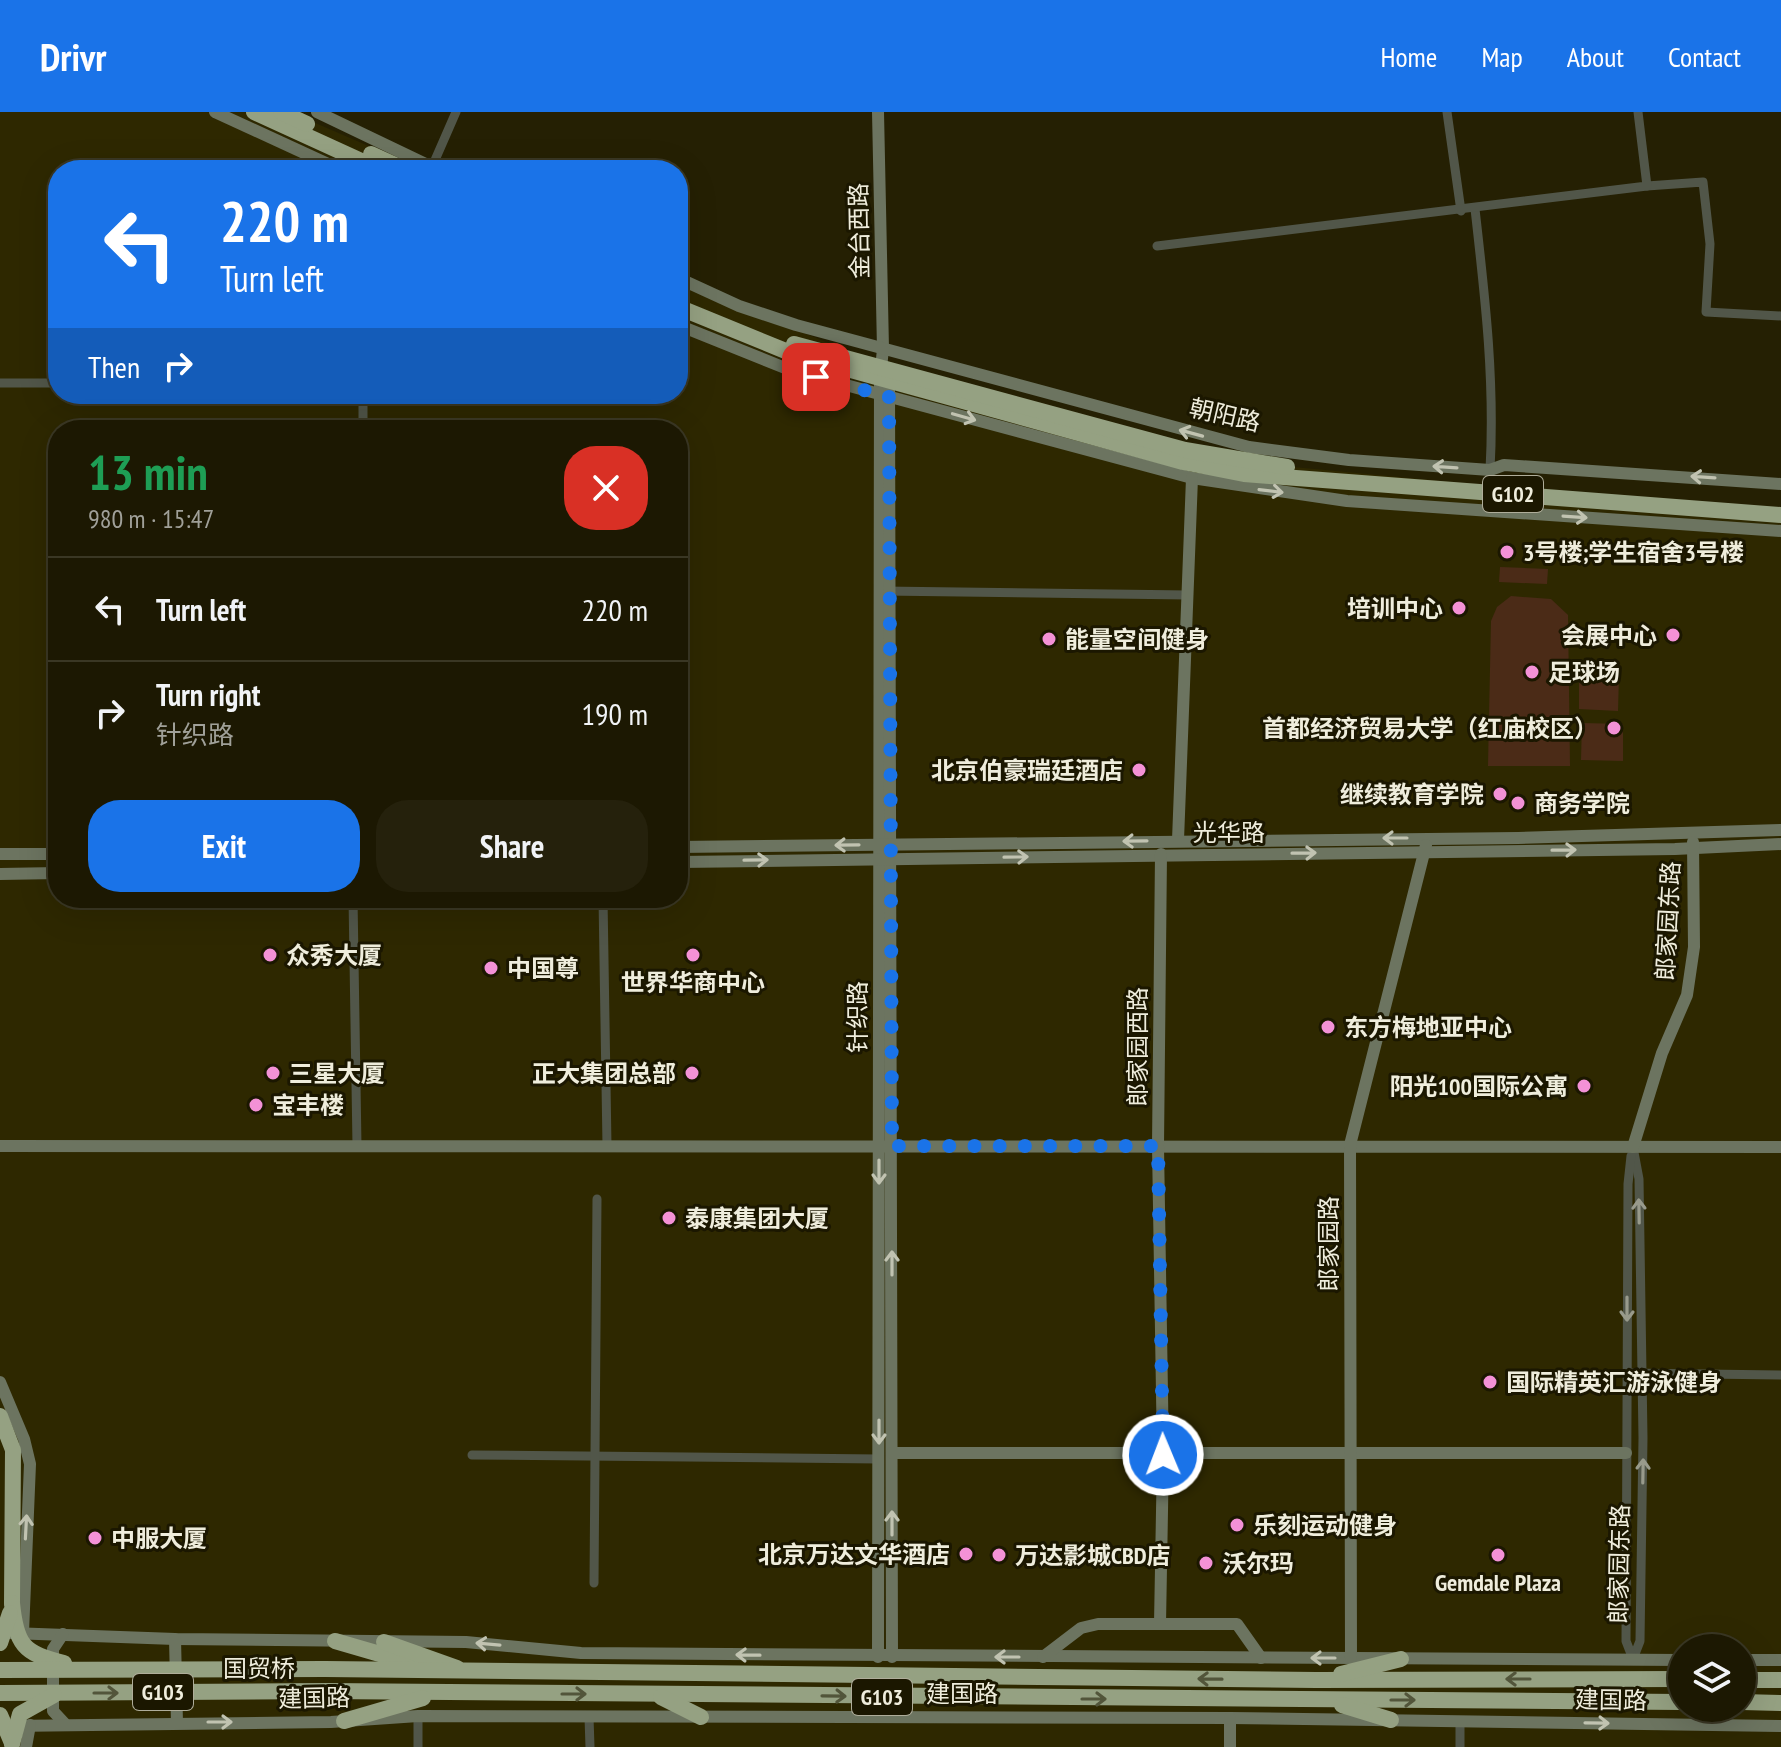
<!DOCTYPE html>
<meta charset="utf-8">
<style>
:root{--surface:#1c1802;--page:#25210c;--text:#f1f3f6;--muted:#a0a099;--line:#3a3724;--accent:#1a73e8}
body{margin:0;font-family:"PT Sans Narrow","Noto Sans SC",sans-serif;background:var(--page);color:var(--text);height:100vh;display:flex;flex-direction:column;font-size:30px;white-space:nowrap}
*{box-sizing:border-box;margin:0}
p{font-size:26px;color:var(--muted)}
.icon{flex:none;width:44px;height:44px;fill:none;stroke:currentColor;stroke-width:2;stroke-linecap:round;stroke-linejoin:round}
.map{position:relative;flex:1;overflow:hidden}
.side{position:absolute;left:48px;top:308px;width:640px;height:488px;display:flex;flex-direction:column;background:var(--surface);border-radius:32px;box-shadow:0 8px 32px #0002,0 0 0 2px var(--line)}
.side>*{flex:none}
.guide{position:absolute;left:48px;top:48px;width:640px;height:244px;border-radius:32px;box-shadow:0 8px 32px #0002,0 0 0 2px var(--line);background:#1a73e8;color:#fff;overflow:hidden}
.controls{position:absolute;left:1668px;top:1522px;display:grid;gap:16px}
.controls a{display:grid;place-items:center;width:88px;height:88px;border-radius:50%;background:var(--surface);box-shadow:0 8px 32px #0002,0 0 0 2px var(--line);font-size:40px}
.pin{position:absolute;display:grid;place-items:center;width:68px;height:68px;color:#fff;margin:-34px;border-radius:16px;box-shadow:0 4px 12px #0006}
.me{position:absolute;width:88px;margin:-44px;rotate:359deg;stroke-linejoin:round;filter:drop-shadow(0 0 6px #0008)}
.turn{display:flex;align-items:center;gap:28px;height:168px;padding:0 40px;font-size:36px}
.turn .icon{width:104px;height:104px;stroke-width:2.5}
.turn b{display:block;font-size:56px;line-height:68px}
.then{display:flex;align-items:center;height:76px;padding:0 40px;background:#0003;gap:16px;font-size:30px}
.round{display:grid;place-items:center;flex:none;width:84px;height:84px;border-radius:32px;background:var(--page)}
.head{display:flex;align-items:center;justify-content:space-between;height:136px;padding:0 40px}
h1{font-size:48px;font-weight:700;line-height:60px;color:#1e9e55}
.cta{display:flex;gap:16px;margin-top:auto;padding:16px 40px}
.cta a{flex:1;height:92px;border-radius:32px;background:var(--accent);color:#fff;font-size:32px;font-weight:700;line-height:92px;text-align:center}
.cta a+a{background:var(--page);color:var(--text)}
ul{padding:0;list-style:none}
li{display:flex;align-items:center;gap:24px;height:104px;padding:0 40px;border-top:2px solid var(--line)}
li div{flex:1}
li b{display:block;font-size:30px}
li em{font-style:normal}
header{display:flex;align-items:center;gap:48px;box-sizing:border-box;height:112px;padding:0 40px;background:var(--accent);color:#fff}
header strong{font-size:38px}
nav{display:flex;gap:44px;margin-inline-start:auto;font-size:28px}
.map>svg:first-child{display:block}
.built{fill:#2e2800;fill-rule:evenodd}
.green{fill:#4b2b17}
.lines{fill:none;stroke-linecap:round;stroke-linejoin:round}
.street{stroke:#515649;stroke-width:9}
.secondary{stroke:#6c7460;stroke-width:12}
.highway{stroke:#95a182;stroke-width:16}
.highway-bridge{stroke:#95a182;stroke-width:16}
.oneway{stroke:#c1c3b1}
.oneway2{stroke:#989a8b}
.oneway3{stroke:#52553a}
.route{stroke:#1a73e8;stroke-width:14;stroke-dasharray:0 25.2}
.poi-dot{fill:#f391d6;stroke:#1b1700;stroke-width:3}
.labels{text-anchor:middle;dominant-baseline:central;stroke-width:6;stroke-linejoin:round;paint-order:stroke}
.shield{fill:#1b1700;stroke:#afad9a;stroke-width:2}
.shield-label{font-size:22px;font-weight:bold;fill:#efeddc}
.street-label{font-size:24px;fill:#efeddc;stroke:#1b1700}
.poi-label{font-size:24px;font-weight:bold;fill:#efeddc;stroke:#1b1700;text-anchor:start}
</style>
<header>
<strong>Drivr</strong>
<nav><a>Home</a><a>Map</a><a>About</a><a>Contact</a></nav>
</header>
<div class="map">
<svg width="1781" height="1635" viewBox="0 0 1781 1635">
<rect width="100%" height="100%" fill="#252003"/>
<path class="built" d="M 0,0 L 290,0 L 424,58 L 58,58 L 58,282 L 678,282 L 678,168 L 883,254 L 1199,346 L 1781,401 L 1781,1635 L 0,1635 ZM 58,318 L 678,318 L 678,786 L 58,786 ZM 1682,1536 L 1742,1536 L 1742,1596 L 1682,1596 Z"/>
<g class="green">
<path d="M 1500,455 L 1548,457 L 1547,472 L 1499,470 Z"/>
<path d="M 1511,484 L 1551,487 L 1568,503 L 1570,654 L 1488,654 L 1491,509 L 1497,495 Z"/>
<path d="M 1579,562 L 1619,563 L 1618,599 L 1579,597 Z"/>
<path d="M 1582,611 L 1623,612 L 1623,649 L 1581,648 Z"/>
</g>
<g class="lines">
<g class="street">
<path d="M 1447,0 L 1461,99"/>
<path d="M 432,55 L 456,0"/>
<path d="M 1647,74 L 1703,70 L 1710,132 L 1706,200 L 1781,204"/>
<path d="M 1475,97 C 1485,185 1495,269 1490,358"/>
<path d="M 1157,134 L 1647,74 L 1638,0"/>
<path d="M 0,271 L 58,271"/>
<path d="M 363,282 L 363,318"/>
<path d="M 883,479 L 1188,483"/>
<path d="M 353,786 L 357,1034"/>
<path d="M 603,786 L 607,1034"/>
<path d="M 1633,1035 L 1639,1067 L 1643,1326 L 1640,1529 L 1633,1547"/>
<path d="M 1631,1044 L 1628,1072 L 1626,1529 L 1633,1547"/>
<path d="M 1627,1261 L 1781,1263"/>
<path d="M 472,1343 L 879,1347"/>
<path d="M 594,1471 L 597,1087"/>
<path d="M 589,1605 L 590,1635"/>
<path d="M 418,1635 L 418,1604"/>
<path d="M 1460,1635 L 1460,1609"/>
</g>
<g class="secondary">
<path d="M 215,0 L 341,58"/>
<path d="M 317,0 L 438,58"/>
<path d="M 878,0 L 883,237 L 880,266 L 878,1545"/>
<path d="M 678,166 L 739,194 L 796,213 L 1249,335 L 1349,348 L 1490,358 L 1504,353 L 1781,372"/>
<path d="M 678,213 L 790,258 L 1192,366 L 1347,389 L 1781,419"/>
<path d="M 886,261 L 889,268 L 892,1545"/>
<path d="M 1178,728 L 1192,366"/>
<path d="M 678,735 L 1518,726 L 1781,718"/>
<path d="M 0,742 L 58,742"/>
<path d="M 678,750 L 1675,737 L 1781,732"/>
<path d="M 0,762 L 58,761"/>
<path d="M 0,1034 L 1781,1035"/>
<path d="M 1633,1035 L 1662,941 L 1687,883 L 1694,835 L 1693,730"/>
<path d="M 0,1270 L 24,1327 L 30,1352 L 23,1521"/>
<path d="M 892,1341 L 1626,1341"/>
<path d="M 1160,1512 L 1163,1343 L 1158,1034 L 1161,742"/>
<path d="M 11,1521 L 175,1527 L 466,1530 L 581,1541 L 1682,1548"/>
<path d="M 63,1522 L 53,1537 L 53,1599 L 66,1613"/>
<path d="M 175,1527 L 177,1611"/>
<path d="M 1043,1545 L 1081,1516 L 1098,1512 L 1237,1512 L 1261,1546"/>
<path d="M 1351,1546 L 1350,1033 L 1426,733"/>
<path d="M 1742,1548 L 1781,1548"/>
<path d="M 9,1614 L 331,1610 L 418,1604 L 1230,1606 L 1781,1614"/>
<path d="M 26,1635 L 30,1613"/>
<path d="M 1230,1635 L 1230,1606"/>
</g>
<g class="highway">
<path d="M 254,0 L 381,58"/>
<path d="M 281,0 L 307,12"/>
<path d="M 371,42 L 406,58"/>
<path d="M 678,195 L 793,242 L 1183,350 L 1244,362 L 1781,403"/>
<path d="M 794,232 L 1185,338 L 1287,355"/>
<path d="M 0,1304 L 13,1338 L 12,1491"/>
<path d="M 335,1529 L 421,1554"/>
<path d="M 384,1530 L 457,1556"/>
<path d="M 325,1557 L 1316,1568 L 1682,1567"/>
<path d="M 1341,1562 L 1401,1547"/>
<path d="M 1742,1568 L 1781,1568"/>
<path d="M 326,1579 L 1682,1590"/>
<path d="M 661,1585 L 701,1605"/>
<path d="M 1742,1590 L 1781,1591"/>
<path d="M 1342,1593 L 1391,1608"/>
<path d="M 344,1609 L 423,1586"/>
</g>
<g class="highway-bridge">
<path d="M 12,1491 C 16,1532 23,1542 64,1551"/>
<path d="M 0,1531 L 10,1501"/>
<path d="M 0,1558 L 325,1557"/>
<path d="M 0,1581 L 326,1579"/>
<path d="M 0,1603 L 12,1631"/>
<path d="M 12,1632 L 20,1602 L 54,1583"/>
</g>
</g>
<defs><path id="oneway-shaft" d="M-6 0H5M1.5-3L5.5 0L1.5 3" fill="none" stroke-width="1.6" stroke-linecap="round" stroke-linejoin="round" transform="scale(2)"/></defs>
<g class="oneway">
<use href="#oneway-shaft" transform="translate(964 305) rotate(16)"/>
<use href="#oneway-shaft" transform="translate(1191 321) rotate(-165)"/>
<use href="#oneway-shaft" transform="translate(1445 355) rotate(-176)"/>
<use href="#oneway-shaft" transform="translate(1703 365) rotate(-176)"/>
<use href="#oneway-shaft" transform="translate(1271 379) rotate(7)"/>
<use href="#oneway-shaft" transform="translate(1575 405) rotate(4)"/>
<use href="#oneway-shaft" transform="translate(1395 726) rotate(180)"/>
<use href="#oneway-shaft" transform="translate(1135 729) rotate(179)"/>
<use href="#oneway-shaft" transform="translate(847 733) rotate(179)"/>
<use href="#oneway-shaft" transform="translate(1564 738) rotate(-1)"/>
<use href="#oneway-shaft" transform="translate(1304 741) rotate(-1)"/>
<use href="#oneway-shaft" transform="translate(1016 745) rotate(-1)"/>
<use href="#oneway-shaft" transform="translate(756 748) rotate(-1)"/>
<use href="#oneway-shaft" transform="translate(879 1060) rotate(90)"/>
<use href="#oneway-shaft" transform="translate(892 1151) rotate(-90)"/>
<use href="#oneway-shaft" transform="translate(879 1320) rotate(90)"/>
<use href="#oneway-shaft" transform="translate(892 1411) rotate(-90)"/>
<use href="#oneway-shaft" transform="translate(26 1415) rotate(-87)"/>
<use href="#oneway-shaft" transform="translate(488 1532) rotate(-175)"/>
<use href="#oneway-shaft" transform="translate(748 1543) rotate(-179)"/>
<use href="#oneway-shaft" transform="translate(1007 1545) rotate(-180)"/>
<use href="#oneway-shaft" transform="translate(1323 1546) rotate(-180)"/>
<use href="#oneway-shaft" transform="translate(220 1610)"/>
<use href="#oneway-shaft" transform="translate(1597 1611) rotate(1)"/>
</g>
<g class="oneway2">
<use href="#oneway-shaft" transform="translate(1639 1099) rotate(-91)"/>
<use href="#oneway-shaft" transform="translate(1627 1197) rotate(90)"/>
<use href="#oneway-shaft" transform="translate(1643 1359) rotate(-89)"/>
</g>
<g class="oneway3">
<use href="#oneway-shaft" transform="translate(1210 1567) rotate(-179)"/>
<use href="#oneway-shaft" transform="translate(1518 1567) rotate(180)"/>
<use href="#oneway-shaft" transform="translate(106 1581)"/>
<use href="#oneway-shaft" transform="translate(574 1582)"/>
<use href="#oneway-shaft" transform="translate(834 1584) rotate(1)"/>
<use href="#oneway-shaft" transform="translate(1094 1587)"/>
<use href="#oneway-shaft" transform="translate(1403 1588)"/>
</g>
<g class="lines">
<path class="route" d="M 816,265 L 889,285 L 892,1034 L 1158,1034 L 1163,1343"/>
</g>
<g class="poi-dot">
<circle cx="1507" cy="440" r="8"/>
<circle cx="1459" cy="496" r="8"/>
<circle cx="1673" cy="523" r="8"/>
<circle cx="1049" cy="527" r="8"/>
<circle cx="1532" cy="560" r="8"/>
<circle cx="1614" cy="616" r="8"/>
<circle cx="1139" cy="658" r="8"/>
<circle cx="1500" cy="682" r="8"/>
<circle cx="1518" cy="691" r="8"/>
<circle cx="270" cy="843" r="8"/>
<circle cx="693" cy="843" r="8"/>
<circle cx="491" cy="856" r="8"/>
<circle cx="1328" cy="915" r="8"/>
<circle cx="273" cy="961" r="8"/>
<circle cx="692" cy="961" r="8"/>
<circle cx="1584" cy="974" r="8"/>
<circle cx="256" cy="993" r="8"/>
<circle cx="669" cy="1106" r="8"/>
<circle cx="1490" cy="1270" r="8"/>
<circle cx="1237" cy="1413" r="8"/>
<circle cx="95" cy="1426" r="8"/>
<circle cx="966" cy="1442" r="8"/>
<circle cx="999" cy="1443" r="8"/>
<circle cx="1498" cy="1443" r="8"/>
<circle cx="1206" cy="1451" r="8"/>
</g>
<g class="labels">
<g class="shield">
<rect x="1483" y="364" width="60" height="36" rx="6"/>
<rect x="133" y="1562" width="60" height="36" rx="6"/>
<rect x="852" y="1567" width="60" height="36" rx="6"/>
</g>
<g class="shield-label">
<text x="1513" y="382">G102</text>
<text x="163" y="1580">G103</text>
<text x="882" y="1585">G103</text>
</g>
<g class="street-label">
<text transform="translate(859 119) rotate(-91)">金台西路</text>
<text transform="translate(1225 303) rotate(13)">朝阳路</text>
<text x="1229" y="720">光华路</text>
<text transform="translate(1668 809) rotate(-87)">郎家园东路</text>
<text transform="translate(857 905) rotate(-90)">针织路</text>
<text transform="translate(1137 935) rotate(-90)">郎家园西路</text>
<text transform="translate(1328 1132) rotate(-90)">郎家园路</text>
<text transform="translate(1619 1452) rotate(-89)">郎家园东路</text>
<text x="259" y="1556">国贸桥</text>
<text x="962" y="1581">建国路</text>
<text transform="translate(314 1586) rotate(-1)">建国路</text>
<text transform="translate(1611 1588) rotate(1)">建国路</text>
</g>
<g class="poi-label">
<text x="1523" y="440">3号楼;学生宿舍3号楼</text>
<text x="1443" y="496" text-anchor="end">培训中心</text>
<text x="1657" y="523" text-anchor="end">会展中心</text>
<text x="1065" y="527">能量空间健身</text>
<text x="1548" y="560">足球场</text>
<text x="1598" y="616" text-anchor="end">首都经济贸易大学（红庙校区）</text>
<text x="1123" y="658" text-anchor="end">北京伯豪瑞廷酒店</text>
<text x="1484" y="682" text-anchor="end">继续教育学院</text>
<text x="1534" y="691">商务学院</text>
<text x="286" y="843">众秀大厦</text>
<text x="507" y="856">中国尊</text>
<text x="693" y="870" text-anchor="middle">世界华商中心</text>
<text x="1344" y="915">东方梅地亚中心</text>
<text x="289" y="961">三星大厦</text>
<text x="676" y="961" text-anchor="end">正大集团总部</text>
<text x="1568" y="974" text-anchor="end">阳光100国际公寓</text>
<text x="272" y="993">宝丰楼</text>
<text x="685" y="1106">泰康集团大厦</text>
<text x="1506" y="1270">国际精英汇游泳健身</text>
<text x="1253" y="1413">乐刻运动健身</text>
<text x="111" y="1426">中服大厦</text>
<text x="950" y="1442" text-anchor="end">北京万达文华酒店</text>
<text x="1015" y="1443">万达影城CBD店</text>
<text x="1222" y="1451">沃尔玛</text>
<text x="1498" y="1470" text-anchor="middle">Gemdale Plaza</text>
</g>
</g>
</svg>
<div class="controls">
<a><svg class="icon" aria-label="layers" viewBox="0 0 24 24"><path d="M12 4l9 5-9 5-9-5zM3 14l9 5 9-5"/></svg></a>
</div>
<div class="pin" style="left:816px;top:265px;background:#d93025"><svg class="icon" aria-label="arrive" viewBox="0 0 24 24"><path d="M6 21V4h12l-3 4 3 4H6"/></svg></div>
<svg class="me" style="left:1163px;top:1343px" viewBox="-20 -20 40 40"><circle r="17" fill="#1a73e8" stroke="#fff" stroke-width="3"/><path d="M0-11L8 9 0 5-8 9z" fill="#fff"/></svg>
<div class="guide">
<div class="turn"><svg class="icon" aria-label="left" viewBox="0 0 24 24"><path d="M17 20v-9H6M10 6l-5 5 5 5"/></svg><div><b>220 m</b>Turn left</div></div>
<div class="then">Then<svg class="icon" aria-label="right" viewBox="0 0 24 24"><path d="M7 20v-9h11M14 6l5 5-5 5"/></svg></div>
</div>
<section class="side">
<div class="head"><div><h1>13 min</h1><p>980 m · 15:47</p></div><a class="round" style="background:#d93025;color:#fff"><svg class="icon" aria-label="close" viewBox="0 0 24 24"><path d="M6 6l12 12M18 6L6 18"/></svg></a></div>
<ul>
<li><svg class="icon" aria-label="left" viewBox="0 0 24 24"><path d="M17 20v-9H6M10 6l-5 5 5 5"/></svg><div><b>Turn left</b></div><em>220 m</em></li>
<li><svg class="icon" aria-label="right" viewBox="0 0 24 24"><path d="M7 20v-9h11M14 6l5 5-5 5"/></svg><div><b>Turn right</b><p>针织路</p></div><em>190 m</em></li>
</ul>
<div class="cta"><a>Exit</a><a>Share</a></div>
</section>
</div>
